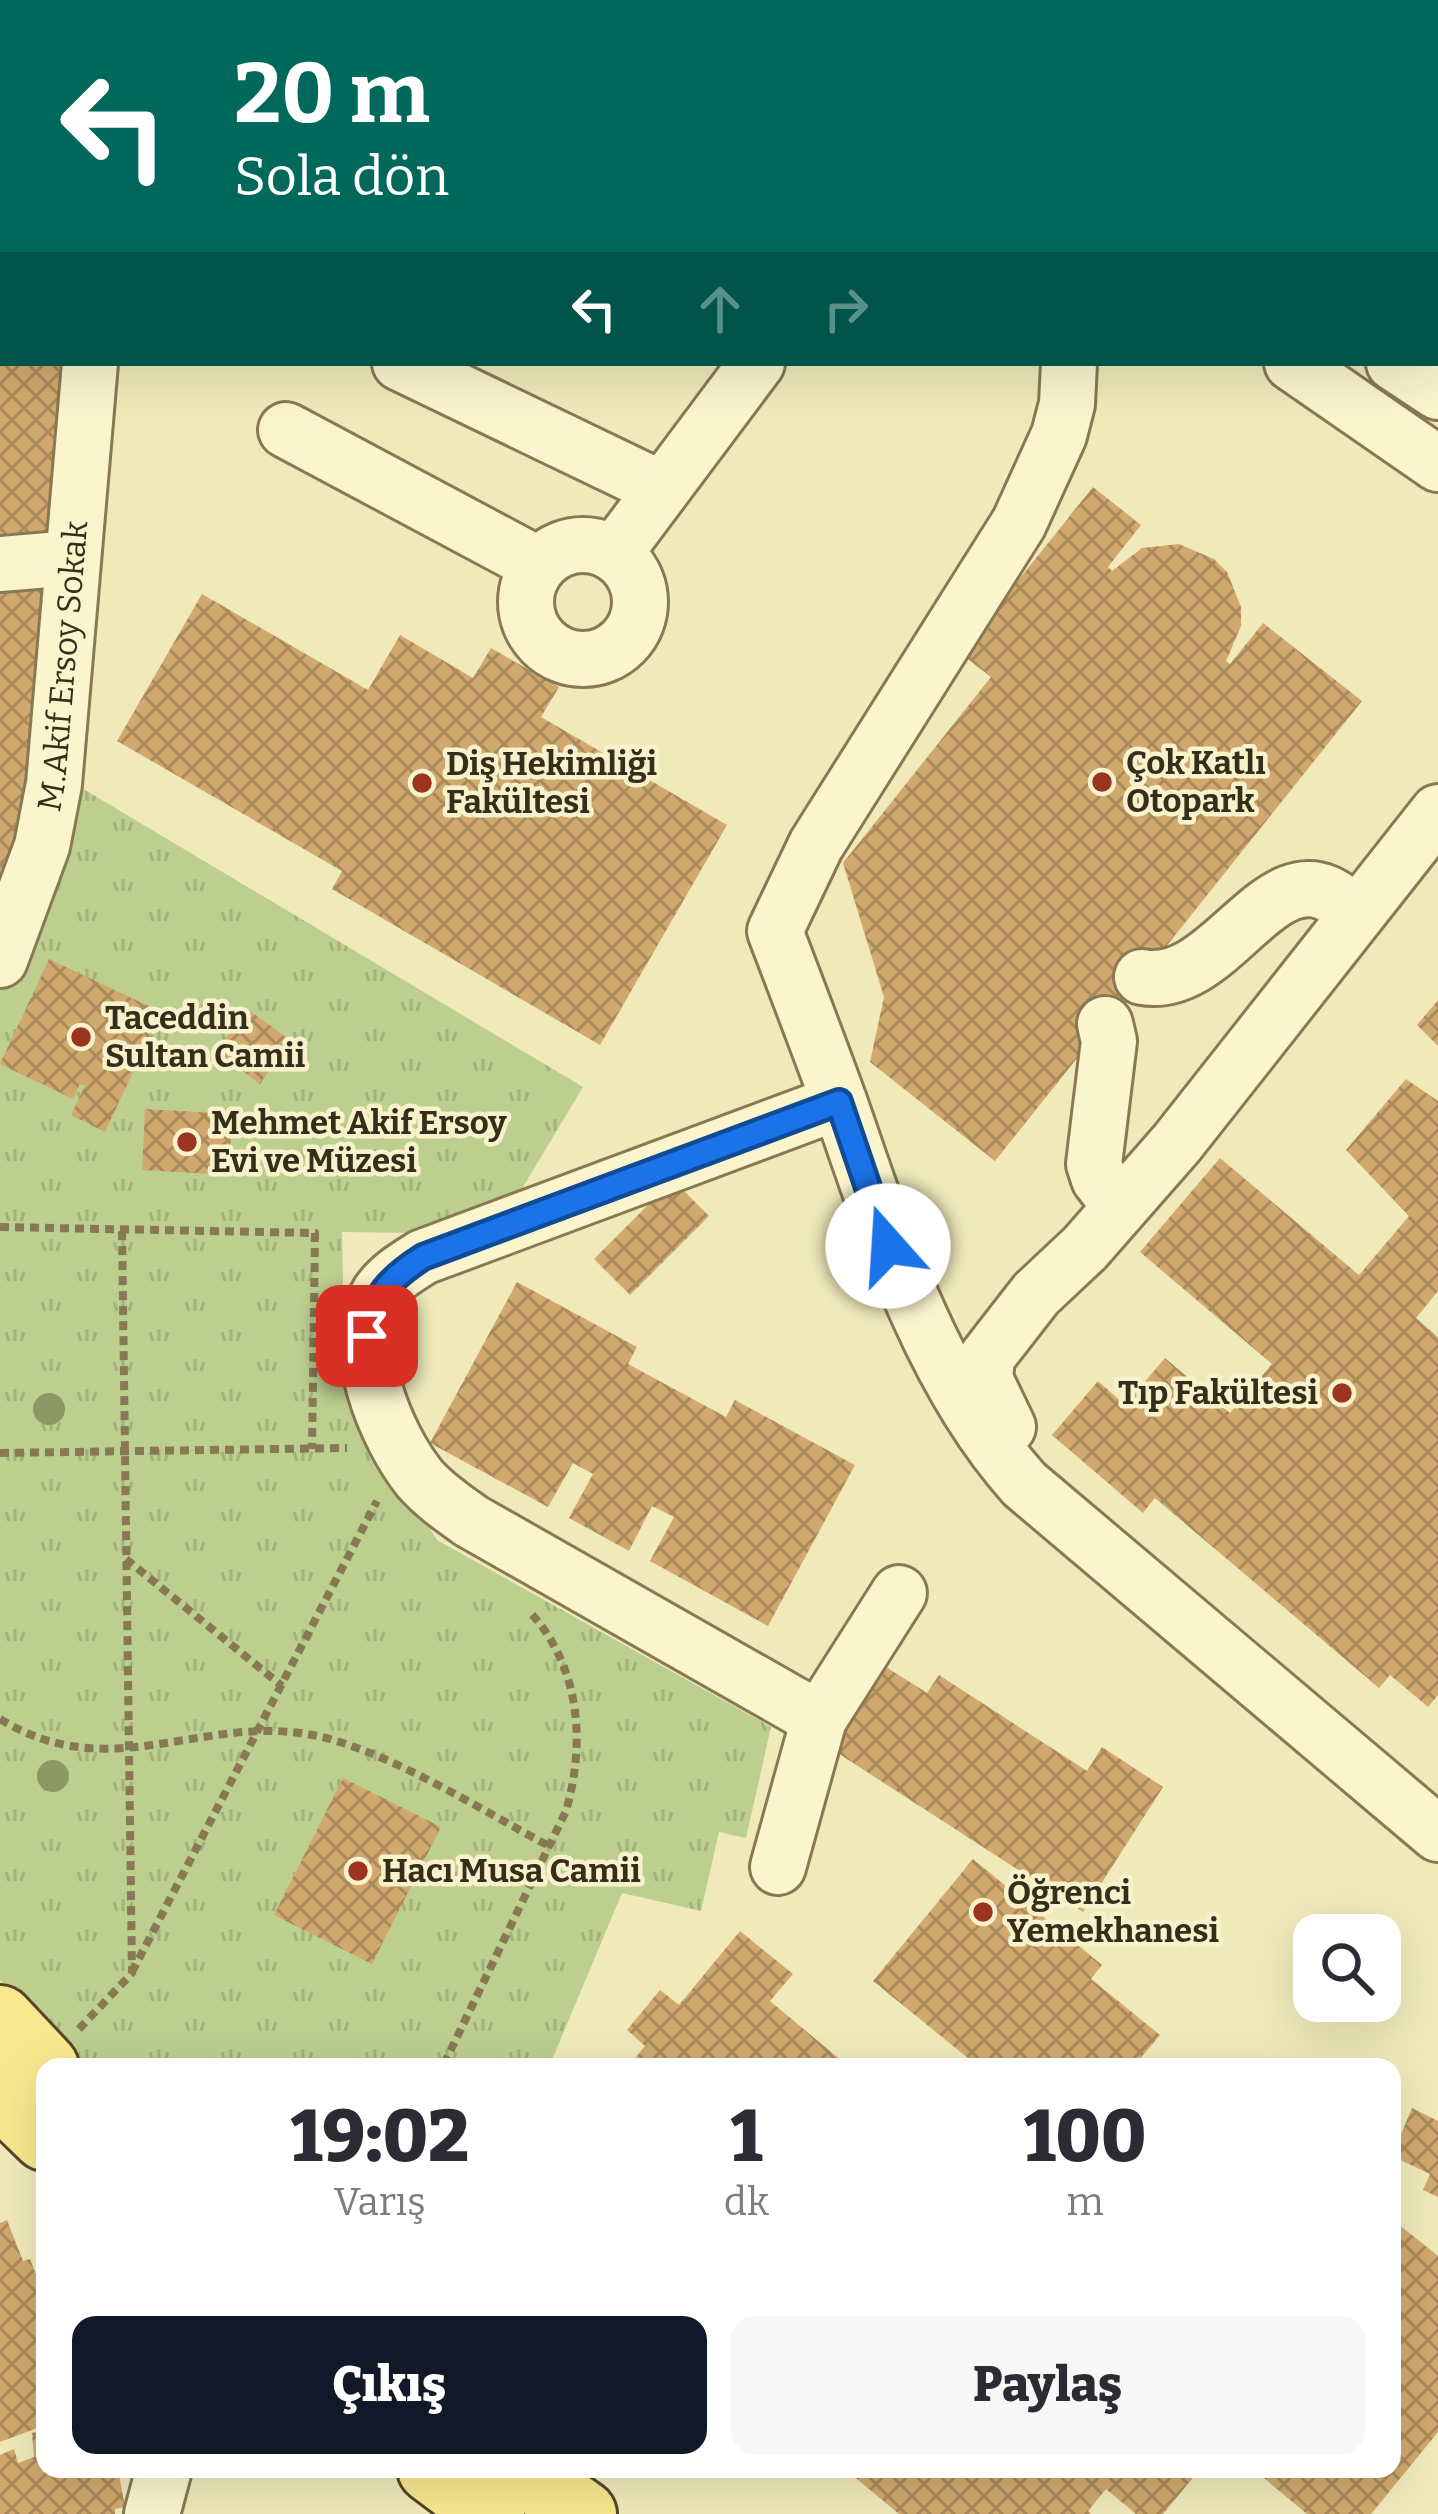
<!DOCTYPE html>
<html lang="tr">
<meta charset="utf-8">
<style>
:root{--surface:#fff;--page:#f7f7f7;--text:#2b2b33;--muted:#7c7c81;--accent:#111827}
body{margin:0;font-family:Bitter,serif;background:var(--page);color:var(--text);height:100vh;display:flex;flex-direction:column;font-size:45px;white-space:nowrap}
*{box-sizing:border-box;margin:0}
p{font-size:39px;color:var(--muted)}
.icon{flex:none;width:66px;height:66px;fill:none;stroke:currentColor;stroke-width:2;stroke-linecap:round;stroke-linejoin:round}
.map{position:relative;flex:1;overflow:hidden}
.drawer{position:absolute;left:36px;top:2058px;width:1365px;height:420px;display:flex;flex-direction:column;background:var(--surface);border-radius:24px;box-shadow:0 12px 48px #0002}
.drawer>*{flex:none}
.banner{position:absolute;left:0px;top:0px;width:1440px;height:366px;box-shadow:0 12px 48px #0002;background:#00695c;color:#fff;overflow:hidden}
.controls{position:absolute;left:1293px;top:1914px;display:grid;gap:24px}
.controls a{display:grid;place-items:center;width:108px;height:108px;border-radius:24px;background:var(--surface);box-shadow:0 12px 48px #0002;font-size:60px}
.pin{position:absolute;display:grid;place-items:center;width:102px;height:102px;color:#fff;margin:-51px;border-radius:24px;box-shadow:0 6px 18px #0006}
.me{position:absolute;width:132px;margin:-66px;rotate:341deg;stroke-linejoin:round;filter:drop-shadow(0 0 9px #0008)}
.turn{display:flex;align-items:center;gap:42px;height:252px;padding:0 36px;font-size:54px}
.turn .icon{width:156px;height:156px;stroke-width:2.5}
.turn b{display:block;font-size:84px;line-height:102px}
.lanes{display:flex;align-items:center;height:114px;padding:0 36px;background:#0003;justify-content:center;gap:60px;direction:ltr}
.lanes .off{opacity:.35}
.eta{display:flex;justify-content:space-evenly;align-items:center;height:204px;text-align:center}
.eta b{font-size:72px;font-weight:800;line-height:84px}
.primary-button{display:flex;gap:24px;margin-top:auto;padding:24px 36px}
.primary-button a{flex:1;height:138px;border-radius:24px;background:var(--accent);color:#fff;font-size:48px;font-weight:800;line-height:138px;text-align:center}
.primary-button a+a{background:var(--page);color:var(--text)}
.map>svg:first-child{display:block}
.park{fill:url(#park-tufts)}
.building{fill:url(#building-cross-hatch)}
.lines{fill:none;stroke-linecap:round;stroke-linejoin:round}
.minor-casing{stroke:#887954;stroke-width:60}
.major-casing{stroke:#554529;stroke-width:72}
.path{stroke:#887954;stroke-width:8;stroke-dasharray:9 6;stroke-linecap:butt}
.minor{stroke:#fbf5ce;stroke-width:54}
.major{stroke:#f8e98f;stroke-width:66}
.tree{fill:#8e9865}
.route-casing{stroke:#114b97;stroke-width:30}
.route{stroke:#1a73e8;stroke-width:21}
.poi-dot{fill:#9b3520;stroke:#f7f2cb;stroke-width:4.5}
.labels{text-anchor:middle;dominant-baseline:central;stroke-width:9;stroke-linejoin:round;paint-order:stroke}
.street-label{font-size:33px;fill:#362d1a;stroke:#f7f2cb}
.poi-label{font-size:33px;font-weight:bold;fill:#362d1a;stroke:#f7f2cb;text-anchor:start}
</style>
<div class="map">
<svg width="1438" height="2514" viewBox="0 0 1438 2514">
<defs>
<pattern id="park-tufts" width="24" height="20" patternUnits="userSpaceOnUse" patternTransform="scale(3)"><rect width="24" height="20" fill="#bccf8f"/><path d="M3 7l-1-3M5 7V3M7 7l1-3M15 17l-1-3M17 17v-4M19 17l1-3" fill="none" stroke="#a2b27b"/></pattern>
<pattern id="building-cross-hatch" width="8" height="8" patternUnits="userSpaceOnUse" patternTransform="scale(3)"><rect width="8" height="8" fill="#d1a96e"/><path d="M0 0l8 8M0 8l8-8" fill="none" stroke="#aa8a5a"/></pattern>
</defs>
<rect width="100%" height="100%" fill="#f0eabb"/>
<path class="park" d="M 80,787 L 583,1087 L 517,1197 L 421,1233 L 342,1232 L 345,1389 L 437,1540 L 771,1727 L 746,1838 L 719,1832 L 701,1911 L 622,1893 L 549,2067 L 84,2067 L 0,1980 L 0,960 Z"/>
<g class="building">
<path d="M 0,363 L 60,363 L 49,537 L 0,542 Z"/>
<path d="M 1093,487 L 1141,525 L 1108,567 L 1112,571 L 1142,548 L 1179,544 L 1214,559 L 1227,572 L 1241,607 L 1241,626 L 1226,661 L 1230,664 L 1263,623 L 1362,701 L 995,1161 L 870,1062 L 884,997 L 843,863 L 991,677 L 960,653 Z"/>
<path d="M 46,579 L 23,840 L 0,899 L 0,582 Z"/>
<path d="M 202,594 L 368,690 L 400,635 L 473,678 L 491,648 L 559,687 L 541,717 L 727,825 L 600,1045 L 332,889 L 342,871 L 117,741 Z"/>
<path d="M 49,959 L 161,1012 L 105,1132 L 71,1115 L 85,1086 L 80,1084 L 73,1099 L 0,1064 Z"/>
<path d="M 1438,1000 L 1438,1046 L 1417,1025 Z"/>
<path d="M 247,1009 L 290,1040 L 260,1084 L 216,1052 Z"/>
<path d="M 1406,1079 L 1438,1101 L 1438,1291 L 1416,1318 L 1438,1337 L 1438,1695 L 1428,1707 L 1390,1675 L 1379,1688 L 1155,1498 L 1143,1513 L 1052,1435 L 1098,1381 L 1125,1405 L 1165,1358 L 1230,1413 L 1272,1364 L 1140,1252 L 1220,1158 L 1359,1275 L 1409,1216 L 1346,1150 Z"/>
<path d="M 145,1109 L 232,1114 L 229,1175 L 142,1170 Z"/>
<path d="M 673,1180 L 709,1216 L 630,1295 L 594,1259 Z"/>
<path d="M 517,1282 L 637,1347 L 628,1364 L 726,1417 L 735,1400 L 855,1465 L 768,1626 L 650,1561 L 674,1517 L 652,1506 L 629,1551 L 569,1518 L 593,1474 L 573,1463 L 548,1507 L 430,1443 Z"/>
<path d="M 883,1665 L 927,1693 L 939,1675 L 1087,1771 L 1102,1747 L 1163,1787 L 1083,1912 L 830,1748 Z"/>
<path d="M 343,1778 L 441,1827 L 372,1964 L 274,1915 Z"/>
<path d="M 973,1859 L 1102,1965 L 1091,1979 L 1160,2035 L 1139,2060 L 1147,2067 L 979,2067 L 873,1981 Z"/>
<path d="M 740,1931 L 793,1974 L 770,2001 L 849,2067 L 628,2067 L 645,2046 L 627,2030 L 660,1990 L 679,2005 Z"/>
<path d="M 1412,2108 L 1438,2121 L 1438,2197 L 1423,2190 L 1430,2174 L 1392,2156 Z"/>
<path d="M 1392,2219 L 1438,2256 L 1438,2432 L 1371,2514 L 1307,2514 L 1253,2469 L 1392,2469 Z"/>
<path d="M 7,2220 L 23,2261 L 30,2259 L 37,2277 L 44,2275 L 45,2280 L 45,2425 L 0,2442 L 0,2223 Z"/>
<path d="M 45,2429 L 45,2469 L 118,2469 L 125,2507 L 115,2509 L 115,2514 L 0,2514 L 0,2455 L 14,2449 L 18,2463 L 34,2457 L 32,2433 Z"/>
<path d="M 845,2469 L 1200,2469 L 1163,2514 L 1136,2514 L 1106,2489 L 1088,2511 L 1091,2514 L 899,2514 Z"/>
</g>
<g class="lines">
<g class="minor-casing">
<g id="minor">
<path d="M 856,0 L 858,3"/>
<path d="M 1019,0 L 1020,3"/>
<path d="M 1068,0 L 1069,3"/>
<path d="M 121,3 L 121,0"/>
<path d="M 400,363 L 662,489"/>
<path d="M 1069,363 L 1067,404 L 1059,435 L 1019,523 L 816,845 L 775,931 C 797,989 819,1046 840,1104 C 885,1234 931,1380 1024,1484 L 1438,1834"/>
<path d="M 1292,363 L 1438,464"/>
<path d="M 1394,363 L 1438,392"/>
<path d="M 286,430 L 539,565"/>
<circle cx="583" cy="602" r="57"/>
<path d="M 614,554 L 757,363"/>
<path d="M 0,564 L 73,558"/>
<path id="s1" d="M 0,960 L 42,846 L 54,784 L 90,363"/>
<path d="M 1142,977 C 1224,992 1272,841 1345,905"/>
<path d="M 1105,1024 L 1109,1041 L 1094,1164 L 1099,1179 L 1113,1197"/>
<path d="M 1008,1427 L 985,1379 L 987,1357 L 1036,1294 L 1085,1248 L 1177,1143 L 1438,812"/>
<path d="M 819,1719 L 899,1593"/>
<path d="M 778,1867 L 819,1719 L 471,1521 C 453,1508 435,1496 420,1479 C 386,1437 347,1344 379,1293 C 390,1277 407,1267 423,1257 L 839,1102"/>
<path d="M 152,2514 L 164,2469"/>
</g>
</g>
<g class="major-casing">
<g id="major">
<path d="M 0,2019 L 45,2067"/>
<path d="M 0,2093 L 45,2137"/>
<path d="M 431,2469 L 491,2514"/>
<path d="M 519,2469 L 583,2514"/>
</g>
</g>
<g class="path">
<path d="M 0,1227 L 315,1233 L 312,1449"/>
<path d="M 0,1453 L 347,1448"/>
<path d="M 126,1559 L 282,1686"/>
<path d="M 0,1719 C 109,1786 198,1716 307,1734 C 381,1746 481,1810 549,1846"/>
<path d="M 132,1972 L 377,1501"/>
<path d="M 79,2029 L 132,1973 L 122,1229"/>
<path d="M 444,2064 L 566,1811 C 586,1742 580,1667 530,1612"/>
</g>
<use href="#minor" class="minor"/>
<use href="#major" class="major"/>
</g>
<g class="tree">
<circle cx="49" cy="1409" r="16"/>
<circle cx="53" cy="1776" r="16"/>
</g>
<g class="lines">
<g class="route-casing">
<path id="route" d="M 367,1336 C 373,1296 389,1279 423,1257 L 839,1102 L 888,1246"/>
</g>
<use href="#route" class="route"/>
</g>
<g class="poi-dot">
<circle cx="1102" cy="782" r="12"/>
<circle cx="422" cy="783" r="12"/>
<circle cx="81" cy="1037" r="12"/>
<circle cx="187" cy="1142" r="12"/>
<circle cx="1342" cy="1393" r="12"/>
<circle cx="358" cy="1871" r="12"/>
<circle cx="983" cy="1912" r="12"/>
</g>
<g class="labels">
<g class="street-label">
<text stroke="none"><textPath href="#s1" startOffset="303">M.Akif Ersoy Sokak</textPath></text>
</g>
<g class="poi-label">
<text x="1126" y="763">Çok Katlı<tspan x="1126" dy="38">Otopark</tspan></text>
<text x="446" y="764">Diş Hekimliği<tspan x="446" dy="38">Fakültesi</tspan></text>
<text x="105" y="1018">Taceddin<tspan x="105" dy="38">Sultan Camii</tspan></text>
<text x="211" y="1123">Mehmet Akif Ersoy<tspan x="211" dy="38">Evi ve Müzesi</tspan></text>
<text x="1318" y="1393" text-anchor="end">Tıp Fakültesi</text>
<text x="382" y="1871">Hacı Musa Camii</text>
<text x="1007" y="1893">Öğrenci<tspan x="1007" dy="38">Yemekhanesi</tspan></text>
</g>
</g>
</svg>
<div class="controls">
<a><svg class="icon" aria-label="search" viewBox="0 0 24 24"><circle cx="10" cy="10" r="6"/><path d="M15 15l6 6"/></svg></a>
</div>
<div class="pin" style="left:367px;top:1336px;background:#d93025"><svg class="icon" aria-label="arrive" viewBox="0 0 24 24"><path d="M6 21V4h12l-3 4 3 4H6"/></svg></div>
<svg class="me" style="left:888px;top:1246px" viewBox="-20 -20 40 40"><circle r="19" fill="#fff"/><path d="M0-13L10 11 0 6-10 11z" fill="#1a73e8"/></svg>
<div class="banner">
<div class="turn"><svg class="icon" aria-label="left" viewBox="0 0 24 24"><path d="M17 20v-9H6M10 6l-5 5 5 5"/></svg><div><b>20 m</b>Sola dön</div></div>
<div class="lanes"><svg class="icon" aria-label="left" viewBox="0 0 24 24"><path d="M17 20v-9H6M10 6l-5 5 5 5"/></svg><svg class="icon off" aria-label="ahead" viewBox="0 0 24 24"><path d="M12 20V5M6 11l6-6 6 6"/></svg><svg class="icon off" aria-label="right" viewBox="0 0 24 24"><path d="M7 20v-9h11M14 6l5 5-5 5"/></svg></div>
</div>
<section class="drawer">
<div class="eta">
<div><b>19:02</b><p>Varış</p></div>
<div><b>1</b><p>dk</p></div>
<div><b>100</b><p>m</p></div>
</div>
<div class="primary-button"><a>Çıkış</a><a>Paylaş</a></div>
</section>
</div>
